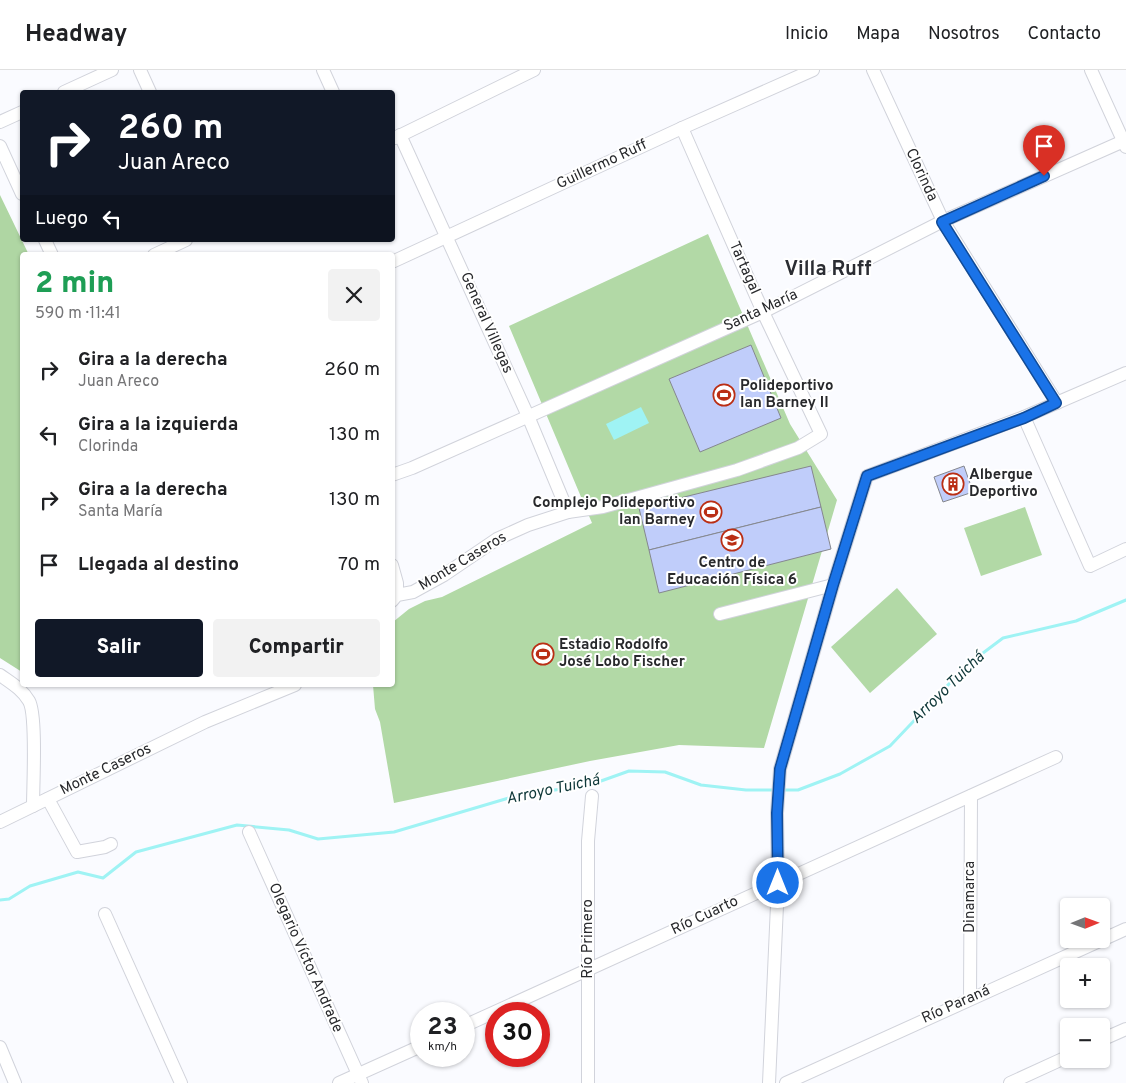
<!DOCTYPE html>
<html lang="es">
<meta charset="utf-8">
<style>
:root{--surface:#fff;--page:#f2f2f2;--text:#202124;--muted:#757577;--line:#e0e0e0;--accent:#111827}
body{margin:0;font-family:Overpass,sans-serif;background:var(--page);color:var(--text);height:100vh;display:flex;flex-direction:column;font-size:19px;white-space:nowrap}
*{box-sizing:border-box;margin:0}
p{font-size:16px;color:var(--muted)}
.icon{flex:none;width:28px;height:28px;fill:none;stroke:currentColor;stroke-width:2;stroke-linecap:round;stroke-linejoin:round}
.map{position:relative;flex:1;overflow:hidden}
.details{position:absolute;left:20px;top:182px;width:375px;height:435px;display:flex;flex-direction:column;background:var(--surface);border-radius:5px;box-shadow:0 1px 4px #0004}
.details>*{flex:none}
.hud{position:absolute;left:20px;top:20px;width:375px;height:152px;border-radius:5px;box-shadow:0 1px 4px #0004;background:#111827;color:#fff;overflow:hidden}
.needle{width:32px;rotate:89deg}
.tools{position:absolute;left:1060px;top:828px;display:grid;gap:10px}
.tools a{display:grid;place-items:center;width:50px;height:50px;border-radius:5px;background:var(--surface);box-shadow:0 1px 4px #0004;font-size:25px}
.speed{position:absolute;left:410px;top:932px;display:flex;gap:10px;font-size:25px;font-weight:700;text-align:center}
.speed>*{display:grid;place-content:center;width:65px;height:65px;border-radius:50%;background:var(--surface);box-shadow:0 1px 4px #0004;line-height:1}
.speed small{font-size:12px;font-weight:400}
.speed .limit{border:8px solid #d22;background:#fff;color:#111}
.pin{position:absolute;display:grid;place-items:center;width:42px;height:42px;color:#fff;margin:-51px -21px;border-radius:50% 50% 50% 0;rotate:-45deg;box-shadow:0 0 5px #0007}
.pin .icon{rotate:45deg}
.me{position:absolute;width:55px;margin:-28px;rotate:0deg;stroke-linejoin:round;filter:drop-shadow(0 0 4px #0008)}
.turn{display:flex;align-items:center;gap:18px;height:105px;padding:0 15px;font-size:22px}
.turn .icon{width:65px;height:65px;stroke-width:2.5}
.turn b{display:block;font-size:35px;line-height:42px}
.then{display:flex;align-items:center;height:48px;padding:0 15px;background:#0003;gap:10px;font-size:19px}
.round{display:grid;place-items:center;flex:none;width:52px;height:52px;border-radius:5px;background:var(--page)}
.overview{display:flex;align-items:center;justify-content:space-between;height:85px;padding:0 15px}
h1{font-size:30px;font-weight:800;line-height:38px;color:#1e9e55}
.action{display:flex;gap:10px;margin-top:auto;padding:10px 15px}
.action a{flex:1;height:58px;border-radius:5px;background:var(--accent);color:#fff;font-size:20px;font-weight:800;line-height:58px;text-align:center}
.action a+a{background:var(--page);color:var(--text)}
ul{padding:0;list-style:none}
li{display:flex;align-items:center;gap:15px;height:65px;padding:0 15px}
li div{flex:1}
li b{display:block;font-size:19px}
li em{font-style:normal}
header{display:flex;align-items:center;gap:30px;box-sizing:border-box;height:70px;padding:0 25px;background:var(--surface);border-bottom:1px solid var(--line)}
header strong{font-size:24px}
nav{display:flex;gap:28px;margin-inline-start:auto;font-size:18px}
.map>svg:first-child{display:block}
.green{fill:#b2d9a6}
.forest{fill:#afd6a3}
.water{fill:#9ff3f4}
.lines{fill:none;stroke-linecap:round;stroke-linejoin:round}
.stream{stroke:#9ff3f4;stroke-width:3}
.building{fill:#c0cdfa;stroke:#85878e}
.minor-casing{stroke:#d1d3db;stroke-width:14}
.minor{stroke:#fff;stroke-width:12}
.route-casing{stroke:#114b97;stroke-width:12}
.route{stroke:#1a73e8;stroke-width:9}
.labels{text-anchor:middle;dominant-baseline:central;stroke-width:4;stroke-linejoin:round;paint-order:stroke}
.street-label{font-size:15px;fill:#28292c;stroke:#fff}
.poi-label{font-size:15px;font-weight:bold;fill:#28292c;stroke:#fff;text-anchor:start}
.water-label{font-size:16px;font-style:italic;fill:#0f3839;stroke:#fff}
.district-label{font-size:20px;font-weight:bold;fill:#2b2d33;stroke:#fff}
</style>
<header>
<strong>Headway</strong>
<nav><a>Inicio</a><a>Mapa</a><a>Nosotros</a><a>Contacto</a></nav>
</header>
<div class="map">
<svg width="1126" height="1013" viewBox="0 0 1126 1013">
<rect width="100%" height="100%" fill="#fafbff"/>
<g class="green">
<path d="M 708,164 L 790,354 L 837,430 L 764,678 L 679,675 L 590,691 L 394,733 L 380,652 L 375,639 L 373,615 L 392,615 L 393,552 L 409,539 L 425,531 L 442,527 L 592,453 L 509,256 Z"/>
<path d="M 1025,437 L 1042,485 L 981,506 L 964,458 Z"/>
<path d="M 897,518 L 937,564 L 870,623 L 831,577 Z"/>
</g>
<path class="forest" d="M 0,125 L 29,185 L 22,185 L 22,602 L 0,588 Z"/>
<path class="water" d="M 641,337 L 649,353 L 614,370 L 606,354 Z"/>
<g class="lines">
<g class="stream">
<path d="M 781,720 L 798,720 L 840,704 L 890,676 L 967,595 L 1003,568 L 1076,551 L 1126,530"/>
<path d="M 0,830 L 9,829 L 30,816 L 78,802 L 103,808 L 136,782 L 237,755 L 289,760 L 318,769 L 394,762 L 522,724 L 587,716 L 629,701 L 665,702 L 701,715 L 746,720 L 775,720"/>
</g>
</g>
<g class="building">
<path d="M 751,275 L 781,348 L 700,382 L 669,309 Z"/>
<path d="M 811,396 L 821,437 L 649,480 L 639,438 Z"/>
<path d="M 964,396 L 973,422 L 943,432 L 934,407 Z"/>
<path d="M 821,437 L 831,479 L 659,523 L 649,480 Z"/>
</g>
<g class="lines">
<g class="minor-casing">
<g id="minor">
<path d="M 140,0 L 150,22"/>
<path d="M 323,0 L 333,22"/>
<path d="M 873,0 L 943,151 L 1057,333"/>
<path d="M 1091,0 L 1126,77"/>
<path d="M 64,22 L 112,0"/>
<path d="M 0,52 L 22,42"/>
<path d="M 400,65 L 528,346 L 568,442"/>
<path d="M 395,68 L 534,0"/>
<path d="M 0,76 L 22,124"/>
<path d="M 45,170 L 52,185"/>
<path d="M 154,185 L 186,170"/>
<path d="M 392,192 L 682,58 L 813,0"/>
<path d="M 1024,347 L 1090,496 L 1126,479"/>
<path d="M 392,405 L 412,398 L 763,242 L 943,151 L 1126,70"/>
<path d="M 392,495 L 397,513 L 397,525"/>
<path d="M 392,531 L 397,525 L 413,522 L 444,505 L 497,469 L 528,455 L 568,442 L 603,437 L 737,400 L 798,378 L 821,364 L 763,242 L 682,58"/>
<path d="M 720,544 L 833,515"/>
<path d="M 0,605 C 11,613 22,619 29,631 C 37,645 33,716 33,736"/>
<path d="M 48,729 L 77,782 L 105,777 L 111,774"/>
<path d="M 0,752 L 205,652 L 295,615"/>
<path d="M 249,762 L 362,1013"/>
<path d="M 105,844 L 181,1013"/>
<path d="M 970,929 L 971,726"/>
<path d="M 464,956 L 1056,687"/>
<path d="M 1101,970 L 1126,959"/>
<path d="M 0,977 L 15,1013"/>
<path d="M 339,1013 L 421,976"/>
<path d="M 588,1013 L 588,771 L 592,726"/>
<path d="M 769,1013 L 778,813 L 777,743 L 780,699 L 833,515 L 867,406 L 1024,347 L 1126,303"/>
<path d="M 786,1013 L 1126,859"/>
<path d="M 1010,1013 L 1069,986"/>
</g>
</g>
<use href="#minor" class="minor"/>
</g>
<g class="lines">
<g class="route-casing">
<path id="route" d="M 778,813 L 777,743 L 780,699 L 833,515 L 867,406 L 1024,348 L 1056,333 L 942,152 L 1044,106"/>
</g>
<use href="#route" class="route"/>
</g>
<defs>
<g id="stadium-ring" transform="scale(1.125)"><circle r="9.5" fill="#fff" stroke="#ba2e14" stroke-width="1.5"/><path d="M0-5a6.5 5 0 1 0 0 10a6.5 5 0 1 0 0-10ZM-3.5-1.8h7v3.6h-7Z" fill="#ba2e14"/></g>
<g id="building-ring" transform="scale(1.125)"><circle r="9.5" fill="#fff" stroke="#ba2e14" stroke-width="1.5"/><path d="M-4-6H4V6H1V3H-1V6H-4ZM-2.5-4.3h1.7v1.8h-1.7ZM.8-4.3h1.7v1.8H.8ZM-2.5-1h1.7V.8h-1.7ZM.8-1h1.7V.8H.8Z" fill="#ba2e14"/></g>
<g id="school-ring" transform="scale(1.125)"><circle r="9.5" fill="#fff" stroke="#ba2e14" stroke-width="1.5"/><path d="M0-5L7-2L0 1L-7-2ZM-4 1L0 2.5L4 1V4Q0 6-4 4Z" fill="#ba2e14"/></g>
</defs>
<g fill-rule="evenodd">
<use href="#stadium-ring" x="724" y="325"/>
<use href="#building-ring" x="953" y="414"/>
<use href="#stadium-ring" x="711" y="442"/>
<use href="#school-ring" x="732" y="470"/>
<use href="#stadium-ring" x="543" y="584"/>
</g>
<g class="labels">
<g class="street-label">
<text transform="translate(602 95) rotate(-25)">Guillermo Ruff</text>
<text transform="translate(921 105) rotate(65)">Clorinda</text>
<text transform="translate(744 198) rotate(66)">Tartagal</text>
<text transform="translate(761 241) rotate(-25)">Santa María</text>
<text transform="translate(486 253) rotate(66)">General Villegas</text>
<text transform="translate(463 492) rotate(-31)">Monte Caseros</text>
<text transform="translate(106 700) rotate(-26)">Monte Caseros</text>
<text transform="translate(970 827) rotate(-90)">Dinamarca</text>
<text transform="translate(705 846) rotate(-25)">Río Cuarto</text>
<text transform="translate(588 869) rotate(-90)">Río Primero</text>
<text transform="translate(305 888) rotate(66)">Olegario Víctor Andrade</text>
<text transform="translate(956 935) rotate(-24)">Río Paraná</text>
</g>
<g class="poi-label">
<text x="740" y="316">Polideportivo<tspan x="740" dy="17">Ian Barney II</tspan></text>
<text x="969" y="405">Albergue<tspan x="969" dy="17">Deportivo</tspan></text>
<text x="695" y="433" text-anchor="end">Complejo Polideportivo<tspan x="695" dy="17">Ian Barney</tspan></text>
<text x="732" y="493" text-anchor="middle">Centro de<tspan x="732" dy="17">Educación Física 6</tspan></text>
<text x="559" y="575">Estadio Rodolfo<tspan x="559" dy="17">José Lobo Fischer</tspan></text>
</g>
<g class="water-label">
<text transform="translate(948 618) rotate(-44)">Arroyo Tuichá</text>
<text transform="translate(553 720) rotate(-12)">Arroyo Tuichá</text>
</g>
<g class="district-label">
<text x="828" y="200">Villa Ruff</text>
</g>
</g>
</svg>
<div class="tools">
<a><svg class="needle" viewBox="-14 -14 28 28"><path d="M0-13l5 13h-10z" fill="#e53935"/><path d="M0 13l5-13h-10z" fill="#757577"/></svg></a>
<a>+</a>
<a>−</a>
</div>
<div class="speed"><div>23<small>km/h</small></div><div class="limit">30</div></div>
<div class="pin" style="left:1044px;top:106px;background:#d93025"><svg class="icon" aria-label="arrive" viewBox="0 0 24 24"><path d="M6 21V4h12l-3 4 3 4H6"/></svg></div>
<svg class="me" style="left:778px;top:813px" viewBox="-20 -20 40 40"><circle r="17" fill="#1a73e8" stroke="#fff" stroke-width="3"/><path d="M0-11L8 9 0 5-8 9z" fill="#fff"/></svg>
<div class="hud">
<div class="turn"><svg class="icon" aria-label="right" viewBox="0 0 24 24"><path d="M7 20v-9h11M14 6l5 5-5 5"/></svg><div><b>260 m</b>Juan Areco</div></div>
<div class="then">Luego<svg class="icon" aria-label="left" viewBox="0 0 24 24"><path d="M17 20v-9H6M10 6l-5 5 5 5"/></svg></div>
</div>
<section class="details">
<div class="overview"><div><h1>2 min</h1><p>590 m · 11:41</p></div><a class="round"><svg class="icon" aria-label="close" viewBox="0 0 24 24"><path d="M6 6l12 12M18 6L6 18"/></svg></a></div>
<ul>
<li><svg class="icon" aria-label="right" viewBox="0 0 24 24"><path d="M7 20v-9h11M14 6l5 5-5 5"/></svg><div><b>Gira a la derecha</b><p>Juan Areco</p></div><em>260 m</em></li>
<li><svg class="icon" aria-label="left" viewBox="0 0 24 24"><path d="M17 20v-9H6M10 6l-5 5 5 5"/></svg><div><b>Gira a la izquierda</b><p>Clorinda</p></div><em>130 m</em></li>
<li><svg class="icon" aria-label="right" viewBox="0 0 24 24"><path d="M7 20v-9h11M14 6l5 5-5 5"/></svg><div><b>Gira a la derecha</b><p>Santa María</p></div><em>130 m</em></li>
<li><svg class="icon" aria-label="arrive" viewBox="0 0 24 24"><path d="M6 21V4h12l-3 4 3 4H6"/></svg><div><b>Llegada al destino</b></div><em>70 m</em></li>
</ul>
<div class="action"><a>Salir</a><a>Compartir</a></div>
</section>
</div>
